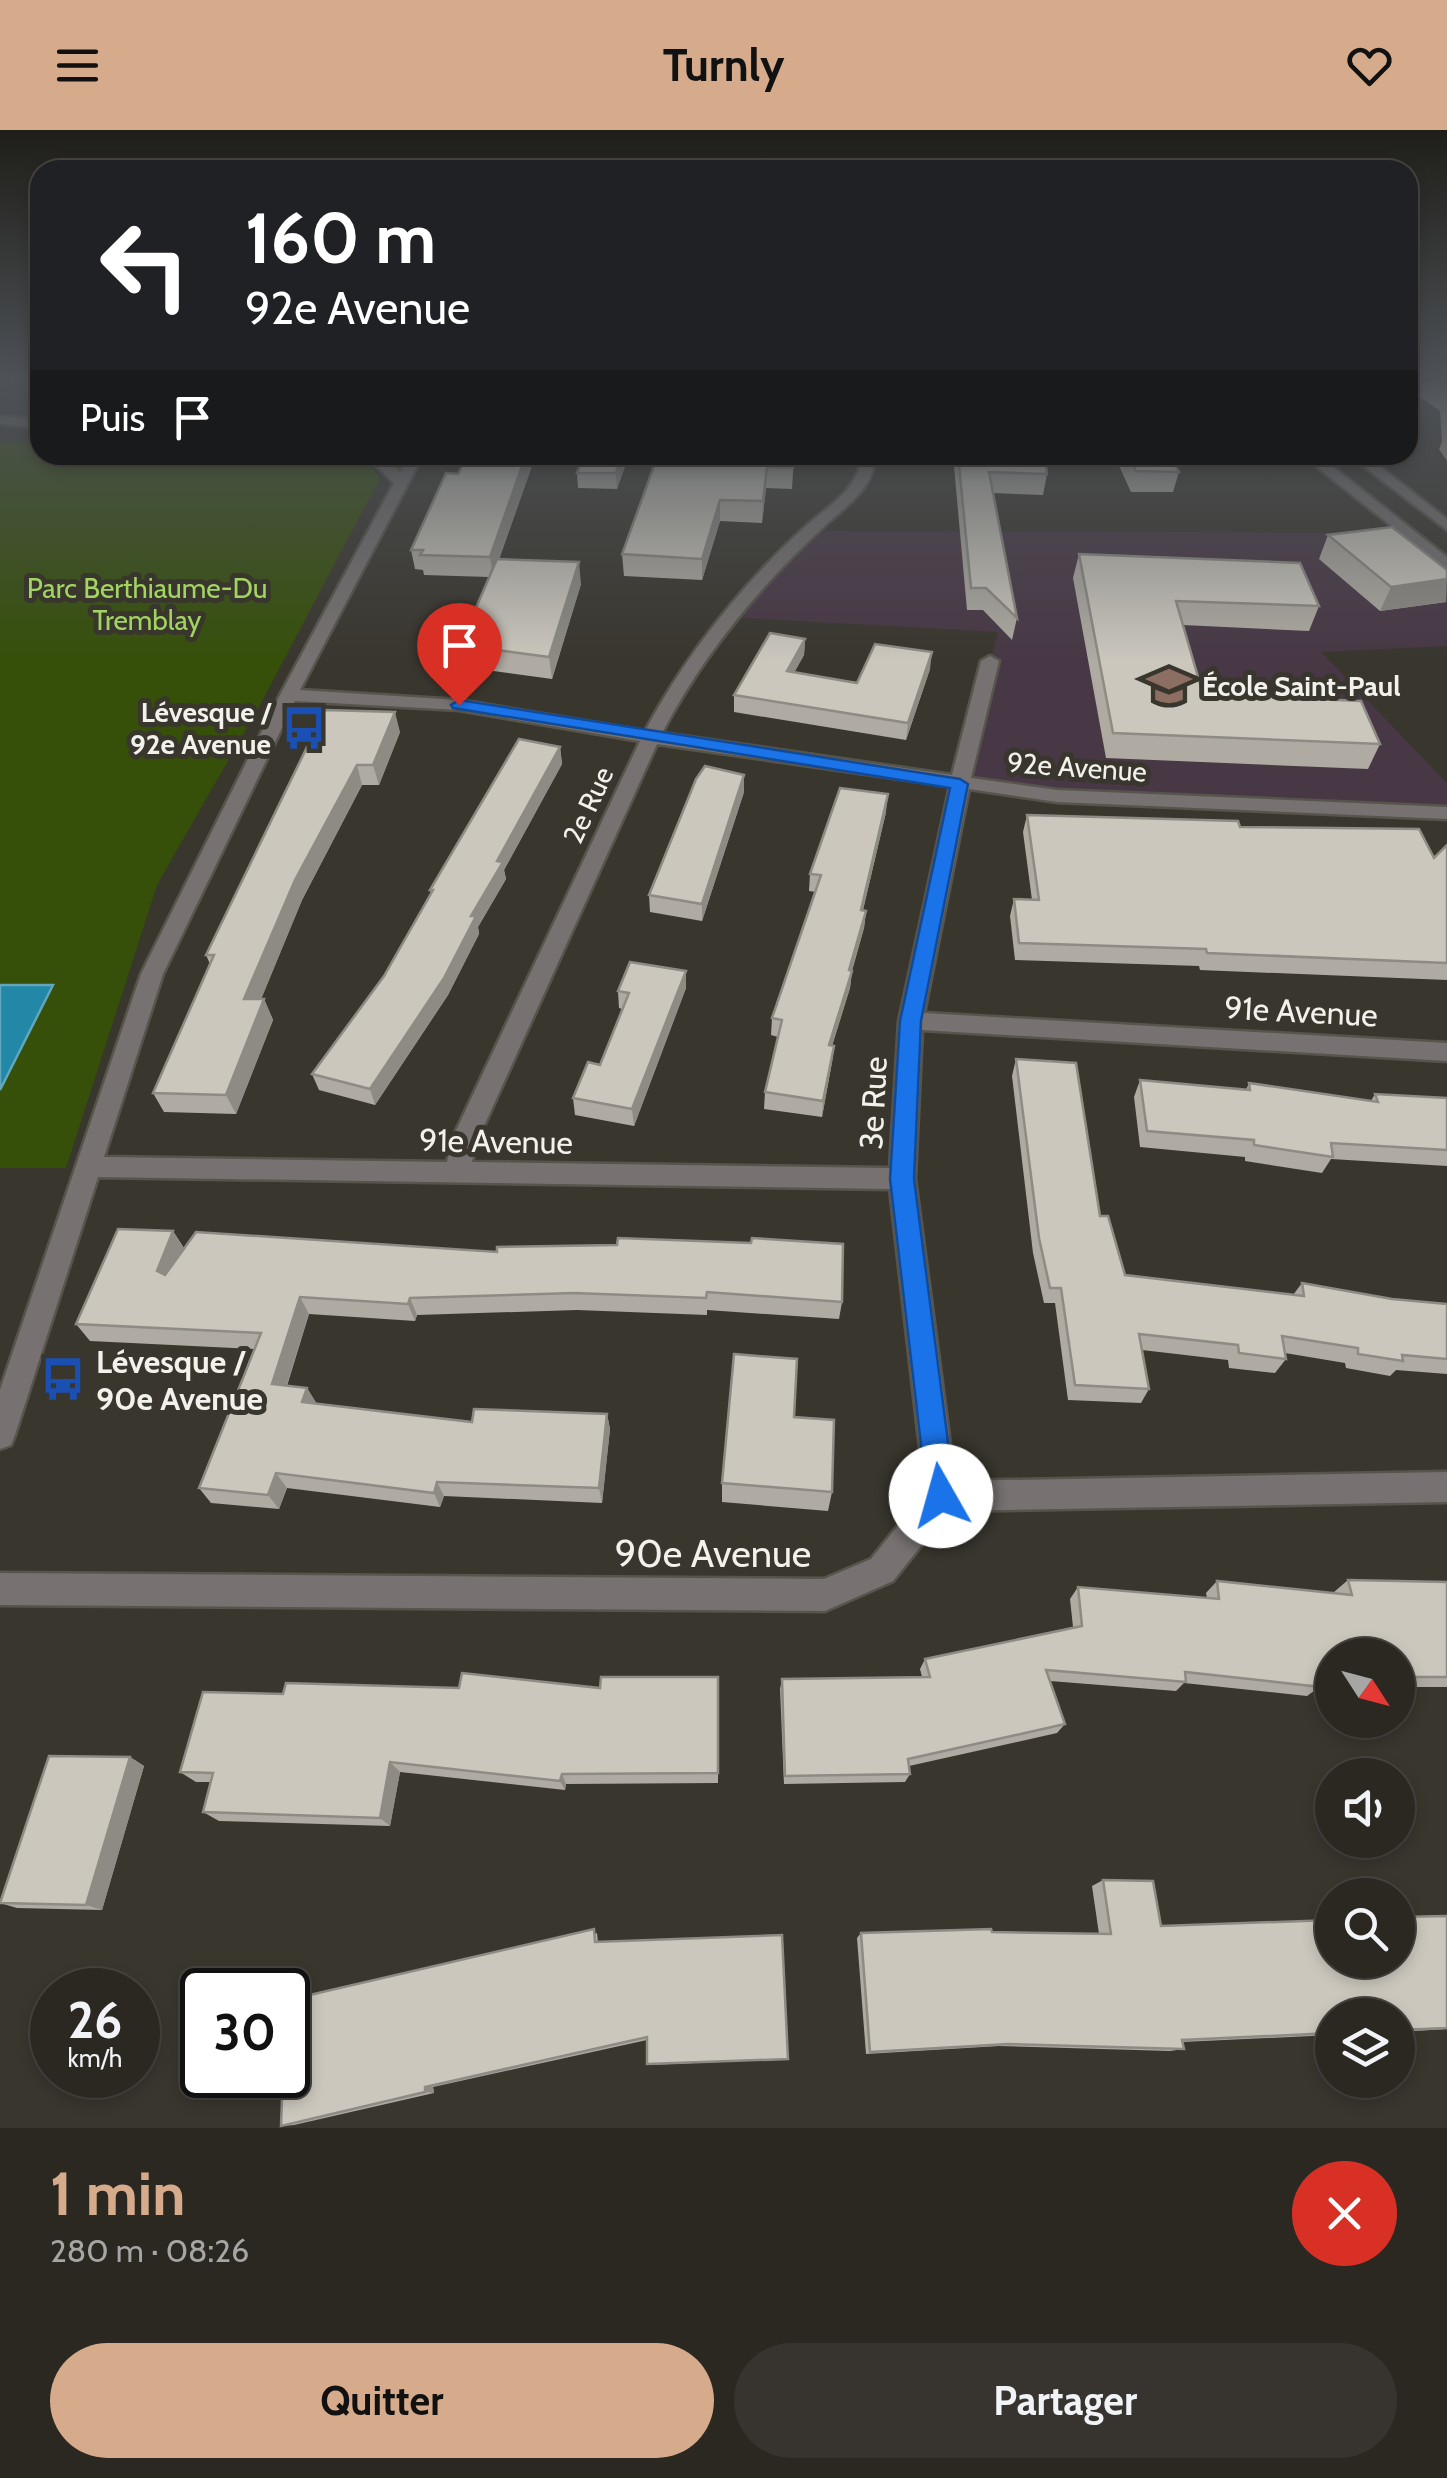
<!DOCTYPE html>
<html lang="fr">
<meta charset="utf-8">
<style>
:root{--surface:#2b2822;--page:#37342f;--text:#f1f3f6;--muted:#a6a6a5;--line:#474440;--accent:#d6ab8b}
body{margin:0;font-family:Cabin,sans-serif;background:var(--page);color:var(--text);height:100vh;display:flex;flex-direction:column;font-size:38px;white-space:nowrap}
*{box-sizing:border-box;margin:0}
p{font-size:32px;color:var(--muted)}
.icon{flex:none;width:55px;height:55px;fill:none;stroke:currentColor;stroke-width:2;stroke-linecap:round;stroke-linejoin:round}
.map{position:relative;height:1998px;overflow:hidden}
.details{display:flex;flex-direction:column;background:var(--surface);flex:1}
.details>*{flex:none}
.hud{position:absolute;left:30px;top:30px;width:1388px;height:305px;border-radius:30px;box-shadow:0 5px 15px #0003,0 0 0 2px var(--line);background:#202124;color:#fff;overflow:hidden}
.needle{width:65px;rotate:126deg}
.fabs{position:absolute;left:1315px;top:1508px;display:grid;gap:20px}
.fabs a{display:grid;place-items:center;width:100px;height:100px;border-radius:50%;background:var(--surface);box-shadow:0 5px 15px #0003,0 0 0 2px var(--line);font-size:50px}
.speed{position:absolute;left:30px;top:1838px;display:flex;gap:20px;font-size:50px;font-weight:700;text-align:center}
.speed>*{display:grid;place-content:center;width:130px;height:130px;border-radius:50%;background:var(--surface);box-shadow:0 5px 15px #0003,0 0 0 2px var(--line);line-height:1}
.speed small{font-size:25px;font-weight:400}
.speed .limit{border:5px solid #111;border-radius:15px;background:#fff;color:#111}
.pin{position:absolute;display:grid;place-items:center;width:85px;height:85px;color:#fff;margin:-102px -42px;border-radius:50% 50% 50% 0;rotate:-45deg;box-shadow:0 0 10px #0007}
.pin .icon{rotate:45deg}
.me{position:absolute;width:110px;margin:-55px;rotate:353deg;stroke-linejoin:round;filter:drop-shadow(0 0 8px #0008)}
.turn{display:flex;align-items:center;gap:35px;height:210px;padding:0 50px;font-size:45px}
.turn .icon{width:130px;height:130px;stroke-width:2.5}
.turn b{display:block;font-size:70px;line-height:85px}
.then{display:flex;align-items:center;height:95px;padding:0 50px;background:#0003;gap:20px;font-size:38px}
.round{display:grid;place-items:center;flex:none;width:105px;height:105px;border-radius:52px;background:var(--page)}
.summary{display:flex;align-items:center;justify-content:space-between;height:170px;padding:0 50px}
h1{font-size:60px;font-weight:700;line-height:75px;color:var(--accent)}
.primary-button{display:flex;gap:20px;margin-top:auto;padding:20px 50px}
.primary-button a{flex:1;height:115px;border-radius:60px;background:var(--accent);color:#111;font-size:40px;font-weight:700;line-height:115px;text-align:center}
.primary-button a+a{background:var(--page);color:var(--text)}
header{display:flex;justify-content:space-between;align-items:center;height:130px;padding:0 50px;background:var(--accent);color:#111;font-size:45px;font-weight:700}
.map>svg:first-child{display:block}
.education{fill:#483845}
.green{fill:#36500a}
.water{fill:#2387a7;stroke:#61a7bc;stroke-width:2.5}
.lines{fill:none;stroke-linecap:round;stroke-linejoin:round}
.minor-casing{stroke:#57544c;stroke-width:5}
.minor{fill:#777271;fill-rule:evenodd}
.wall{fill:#afaba3}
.shaded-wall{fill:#8e8b84}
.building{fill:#cbc7bd;stroke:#8e8b84;stroke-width:2.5}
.route{fill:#1a73e8;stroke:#114b97;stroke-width:2.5}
.labels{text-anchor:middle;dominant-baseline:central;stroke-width:10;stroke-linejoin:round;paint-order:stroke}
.far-park-label{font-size:28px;fill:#a2d460;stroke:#39362e}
.far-poi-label{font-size:28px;font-weight:bold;fill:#f3f1ec;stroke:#39362e;text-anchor:start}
.far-street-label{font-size:28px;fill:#f3f1ec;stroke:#39362e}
.street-label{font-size:32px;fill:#f3f1ec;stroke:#39362e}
.poi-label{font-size:32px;font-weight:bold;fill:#f3f1ec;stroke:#39362e;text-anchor:start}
.near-street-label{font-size:38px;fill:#f3f1ec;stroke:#39362e}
</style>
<header><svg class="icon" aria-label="menu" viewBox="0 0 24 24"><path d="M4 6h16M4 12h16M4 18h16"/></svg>Turnly<svg class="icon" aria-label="heart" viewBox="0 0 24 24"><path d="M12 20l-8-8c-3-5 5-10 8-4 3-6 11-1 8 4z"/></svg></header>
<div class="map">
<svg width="1447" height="1998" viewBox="0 0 1447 1998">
<rect width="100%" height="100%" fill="#39362e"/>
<path class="education" d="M 811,401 L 1381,403 L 1447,459 L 1447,516 L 1321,522 L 1447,653 L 1447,683 L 960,654 L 998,502 L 728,487 Z"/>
<path class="green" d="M 0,312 L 40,313 L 40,325 L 344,325 L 366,331 L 380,348 L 261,573 L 157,755 L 66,1038 L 0,1038 Z"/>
<path class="water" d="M 0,855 L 53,855 L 0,960 Z"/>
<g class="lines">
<g class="minor-casing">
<g id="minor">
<path d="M 0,286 L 40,290 L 40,298 L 0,294 Z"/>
<path d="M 365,325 L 382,325 L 400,342 L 409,325 L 423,325 L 300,560 L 459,570 L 645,601 C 687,523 741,455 807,395 C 829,376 861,357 861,325 L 875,325 C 875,356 850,373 829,392 C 761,454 705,521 662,603 L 952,645 L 981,531 L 990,526 L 999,531 L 971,648 L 1057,660 L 1447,677 L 1447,689 L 1057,672 L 969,659 L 924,883 L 1447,913 L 1447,931 L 922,900 L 915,1049 L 955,1351 L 1447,1342 L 1447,1372 L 949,1381 L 893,1451 L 825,1481 L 0,1475 L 0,1443 L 824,1449 L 871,1429 L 925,1362 L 890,1059 L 98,1047 L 15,1305 L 11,1315 L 0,1319 L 0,1260 L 141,844 L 280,565 L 394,353 ZM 295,571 L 459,580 L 640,611 L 453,1007 L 447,1032 L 104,1027 L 163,844 ZM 657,614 L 950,656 L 899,891 L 890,1038 L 472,1032 L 479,1007 Z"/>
<path d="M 1302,325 L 1318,325 L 1447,427 L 1447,440 Z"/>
<path d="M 1349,325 L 1365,325 L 1447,389 L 1447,400 Z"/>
</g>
</g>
<use href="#minor" class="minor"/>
</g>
<g class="wall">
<path d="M 40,252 L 40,270 L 33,253 Z"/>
<path d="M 1408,252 L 1447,252 L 1447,331 L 1439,319 L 1442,312 L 1440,281 L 1408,259 Z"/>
<path d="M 629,325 L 617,359 L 578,358 L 577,343 Z"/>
<path d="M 658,325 L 794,325 L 792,359 L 766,358 L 762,393 L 720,391 L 702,450 L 624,446 L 622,424 Z"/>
<path d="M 953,325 L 1045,325 L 1047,344 L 1043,365 L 993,363 L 1017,488 L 1012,510 L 983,480 L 967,480 Z"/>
<path d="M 1114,325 L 1170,325 L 1179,342 L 1173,362 L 1131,362 Z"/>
<path d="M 533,333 L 499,429 L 581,454 L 552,549 L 464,537 L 460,515 L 489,447 L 424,445 L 423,440 L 415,439 L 411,420 L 458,344 Z"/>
<path d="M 1328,405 L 1446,472 L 1380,481 L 1319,429 Z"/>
<path d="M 1079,424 L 1319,476 L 1309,501 L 1183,495 L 1203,564 L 1380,614 L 1368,639 L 1106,628 L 1073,448 Z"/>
<path d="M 805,509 L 804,525 L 794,542 L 857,553 L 930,539 L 906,610 L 734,582 L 734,565 Z"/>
<path d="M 325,580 L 400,602 L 379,655 L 362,655 L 302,770 L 261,869 L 264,869 L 273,890 L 236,984 L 164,982 L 153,963 L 210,834 L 206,825 Z"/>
<path d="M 560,617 L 562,634 L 504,740 L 506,749 L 478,797 L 479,804 L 448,865 L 375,975 L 319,960 L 312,944 L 384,846 L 431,764 L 430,760 Z"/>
<path d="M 744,662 L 702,791 L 650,782 L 649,765 Z"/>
<path d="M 886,682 L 863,780 L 866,781 L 864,798 L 852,841 L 850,858 L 832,916 L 834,916 L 832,932 L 822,987 L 764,979 L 765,962 L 778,907 L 771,905 L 772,888 L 816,762 L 809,761 L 810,744 Z"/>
<path d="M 1027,685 L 1240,697 L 1434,728 L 1447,715 L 1447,850 L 1200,840 L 1199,836 L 1015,830 L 1010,786 L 1014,769 L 1032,770 L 1023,702 Z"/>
<path d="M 686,841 L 686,858 L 634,996 L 575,985 L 573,968 L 600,935 L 622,879 L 619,878 L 618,861 Z"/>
<path d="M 1016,929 L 1100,1086 L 1125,1145 L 1293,1165 L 1302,1153 L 1392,1169 L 1447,1174 L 1447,1244 L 1396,1240 L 1390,1246 L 1346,1238 L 1345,1233 L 1285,1223 L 1286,1229 L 1275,1243 L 1229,1238 L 1228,1230 L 1142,1220 L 1149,1259 L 1141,1273 L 1068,1270 L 1055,1173 L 1044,1173 L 1033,1123 L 1012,946 Z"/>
<path d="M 1140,950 L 1246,960 L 1249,953 L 1371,971 L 1375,964 L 1447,968 L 1447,1036 L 1331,1029 L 1322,1043 L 1245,1031 L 1245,1027 L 1140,1017 L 1134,967 Z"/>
<path d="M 173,1101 L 184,1118 L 842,1172 L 839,1189 L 707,1180 L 707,1185 L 577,1180 L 417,1185 L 415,1191 L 309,1184 L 287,1256 L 307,1258 L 316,1273 L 472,1292 L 607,1284 L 610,1299 L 602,1373 L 444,1366 L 440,1377 L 287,1358 L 279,1379 L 211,1373 L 199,1358 L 254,1219 L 90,1211 L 76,1194 Z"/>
<path d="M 794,1287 L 832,1362 L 828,1381 L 722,1372 L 722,1353 Z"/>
<path d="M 1348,1450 L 1447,1452 L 1447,1557 L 1398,1557 L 1398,1525 L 1332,1525 L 1332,1556 L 1321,1556 L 1307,1566 L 1184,1553 L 1176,1561 L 1050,1551 L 1065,1594 L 1057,1603 L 909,1636 L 910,1644 L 905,1652 L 784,1654 L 780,1559 L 782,1549 L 922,1547 L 920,1539 L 925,1529 L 1073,1497 L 1070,1469 L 1078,1457 L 1207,1468 L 1206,1463 L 1217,1451 L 1335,1463 L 1334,1462 Z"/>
<path d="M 718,1547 L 718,1653 L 566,1654 L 565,1660 L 400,1642 L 390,1696 L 219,1691 L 203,1682 L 211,1652 L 196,1652 L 180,1642 L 283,1564 L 459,1558 L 600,1558 Z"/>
<path d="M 130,1627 L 144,1636 L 102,1780 L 17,1778 L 0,1773 Z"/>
<path d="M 1103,1750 L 1161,1796 L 1447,1786 L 1447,1899 L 1398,1902 L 1398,1885 L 1332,1885 L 1332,1905 L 1182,1912 L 1184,1919 L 1170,1921 L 999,1916 L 866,1924 L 857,1808 L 861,1803 L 1099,1804 L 1092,1756 Z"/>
<path d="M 597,1803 L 598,1812 L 788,1929 L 649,1935 L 647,1934 L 647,1910 L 433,1957 L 434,1963 L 294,1995 L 281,1996 Z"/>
</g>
<g class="shaded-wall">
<path d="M 526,325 L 532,325 L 533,333 L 493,447 L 490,427 Z"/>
<path d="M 622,325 L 629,325 L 617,359 L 616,343 Z"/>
<path d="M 767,337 L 766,358 L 762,393 L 763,371 Z"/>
<path d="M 720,370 L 720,391 L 702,450 L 702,429 Z"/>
<path d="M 579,432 L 581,454 L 552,549 L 549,527 Z"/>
<path d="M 1447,449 L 1446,472 L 1380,481 L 1391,457 Z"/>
<path d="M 805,509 L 804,525 L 786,558 L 787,541 Z"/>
<path d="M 932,522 L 930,539 L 906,610 L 908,593 Z"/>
<path d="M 395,582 L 400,602 L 379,655 L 373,635 Z"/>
<path d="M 560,617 L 562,634 L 504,740 L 506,749 L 478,797 L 479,804 L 448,865 L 375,975 L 370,959 L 471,786 L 497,731 Z"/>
<path d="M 357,635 L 362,655 L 302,770 L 253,889 L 244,869 L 295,750 Z"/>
<path d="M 744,645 L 744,662 L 702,791 L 702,774 Z"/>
<path d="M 888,664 L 886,682 L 859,797 L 861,780 Z"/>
<path d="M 866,781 L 864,798 L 847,857 L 849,840 Z"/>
<path d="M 686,841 L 686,858 L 634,996 L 632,979 Z"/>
<path d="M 852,841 L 850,858 L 827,932 L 829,915 Z"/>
<path d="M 264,869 L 273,890 L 236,984 L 226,965 Z"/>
<path d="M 834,916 L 832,932 L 822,987 L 823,971 Z"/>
<path d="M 173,1101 L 184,1119 L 169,1158 L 157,1141 Z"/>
<path d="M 300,1167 L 309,1184 L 282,1270 L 272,1254 Z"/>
<path d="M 410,1168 L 417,1185 L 415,1191 L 408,1174 Z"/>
<path d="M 307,1258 L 317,1274 L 302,1272 Z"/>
<path d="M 607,1284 L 610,1299 L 602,1373 L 599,1358 Z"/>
<path d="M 276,1343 L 287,1358 L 279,1379 L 268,1365 Z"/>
<path d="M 437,1352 L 444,1366 L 440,1377 L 434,1363 Z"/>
<path d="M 130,1627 L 144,1636 L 102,1780 L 86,1775 Z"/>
<path d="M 390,1632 L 400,1642 L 390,1696 L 380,1688 Z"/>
<path d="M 562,1644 L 566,1654 L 565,1660 L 560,1651 Z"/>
<path d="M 425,1957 L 433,1957 L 434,1963 L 425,1962 Z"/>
</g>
<g class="building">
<path d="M 468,325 L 526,325 L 490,427 L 420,425 L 423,420 L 411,420 L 446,343 L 458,344 Z"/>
<path d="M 584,325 L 622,325 L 616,343 L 577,343 Z"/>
<path d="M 658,325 L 794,325 L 793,338 L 767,337 L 763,371 L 720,370 L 702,429 L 622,424 Z"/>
<path d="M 958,325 L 1045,325 L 1047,344 L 989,342 L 1017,488 L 986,458 L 971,458 Z"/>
<path d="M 1128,325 L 1170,325 L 1179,342 L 1136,341 Z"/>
<path d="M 1392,397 L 1447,440 L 1447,449 L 1391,457 L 1328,405 Z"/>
<path d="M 1079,424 L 1300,433 L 1319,476 L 1176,471 L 1203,564 L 1361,571 L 1380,614 L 1113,603 Z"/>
<path d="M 497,429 L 579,432 L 549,527 L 460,515 Z"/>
<path d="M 770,503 L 805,509 L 787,541 L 857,553 L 875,514 L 932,522 L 908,593 L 734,565 Z"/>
<path d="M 325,580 L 395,582 L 373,635 L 357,635 L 295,750 L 244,869 L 264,869 L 226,965 L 153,963 L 214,825 L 206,825 Z"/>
<path d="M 519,609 L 560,617 L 497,731 L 503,732 L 471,786 L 476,786 L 444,848 L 370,959 L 312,944 L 384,846 L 433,760 L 430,760 Z"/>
<path d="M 705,636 L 744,645 L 702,774 L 649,765 L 696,649 Z"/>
<path d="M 840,658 L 888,664 L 861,780 L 866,781 L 849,840 L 852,841 L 829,915 L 834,916 L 823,971 L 765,962 L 782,890 L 772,888 L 821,745 L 810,744 Z"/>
<path d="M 1027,685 L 1238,691 L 1240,697 L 1419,699 L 1434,728 L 1447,715 L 1447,833 L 1207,823 L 1206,819 L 1019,813 L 1014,769 L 1039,770 Z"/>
<path d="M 630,832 L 686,841 L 632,979 L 573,968 L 588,932 L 600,935 L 629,863 L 618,861 Z"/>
<path d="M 1016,929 L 1076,933 L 1100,1086 L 1108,1086 L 1125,1145 L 1304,1166 L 1302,1153 L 1392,1169 L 1447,1174 L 1447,1229 L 1402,1225 L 1403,1231 L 1358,1224 L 1358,1218 L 1282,1206 L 1286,1229 L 1239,1223 L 1238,1215 L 1139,1204 L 1149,1259 L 1075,1255 L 1061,1158 L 1050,1158 L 1039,1108 Z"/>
<path d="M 1140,950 L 1250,960 L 1249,953 L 1378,972 L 1375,964 L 1447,968 L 1447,1020 L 1331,1013 L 1333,1027 L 1254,1015 L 1254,1010 L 1147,1001 Z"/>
<path d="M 118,1099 L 173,1101 L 157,1141 L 165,1145 L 196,1102 L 497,1122 L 497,1117 L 617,1115 L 618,1108 L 751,1113 L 752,1108 L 843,1114 L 842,1172 L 707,1162 L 706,1168 L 574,1163 L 410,1168 L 408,1174 L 300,1167 L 272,1254 L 307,1258 L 302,1272 L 472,1292 L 474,1279 L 607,1284 L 599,1358 L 437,1352 L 434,1363 L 276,1343 L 268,1365 L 199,1358 L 261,1203 L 76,1194 Z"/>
<path d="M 734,1224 L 797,1229 L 794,1287 L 834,1290 L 832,1362 L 722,1353 Z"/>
<path d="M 1348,1450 L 1447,1452 L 1447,1547 L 1398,1547 L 1398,1525 L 1332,1525 L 1332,1546 L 1319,1546 L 1321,1557 L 1185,1542 L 1186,1552 L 1046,1540 L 1065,1594 L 908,1629 L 910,1644 L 785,1646 L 782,1549 L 930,1547 L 925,1529 L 1082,1496 L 1078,1457 L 1219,1469 L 1217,1451 L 1352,1465 Z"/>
<path d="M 462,1543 L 600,1558 L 601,1547 L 718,1547 L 718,1643 L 562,1644 L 560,1651 L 390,1632 L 380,1688 L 203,1682 L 213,1643 L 180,1642 L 203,1562 L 283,1564 L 286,1553 L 459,1558 Z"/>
<path d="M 49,1626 L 130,1627 L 86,1775 L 0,1773 Z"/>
<path d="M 1103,1750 L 1153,1751 L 1161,1796 L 1332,1790 L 1332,1830 L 1398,1830 L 1398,1787 L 1447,1786 L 1447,1898 L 1398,1900 L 1398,1885 L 1332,1885 L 1332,1903 L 1182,1910 L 1184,1919 L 1008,1914 L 870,1922 L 861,1803 L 991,1799 L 992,1802 L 1111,1804 Z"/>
<path d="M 594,1799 L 595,1812 L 782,1805 L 788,1929 L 647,1934 L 647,1907 L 425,1957 L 425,1962 L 281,1996 L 283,1945 L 288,1945 L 288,1870 Z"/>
</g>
<linearGradient id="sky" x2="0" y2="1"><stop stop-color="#1f1e19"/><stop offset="0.47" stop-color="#4e5257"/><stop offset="1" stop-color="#4e5257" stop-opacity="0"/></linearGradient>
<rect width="1447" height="531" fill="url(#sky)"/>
<path class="route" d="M 459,570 L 960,649 L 968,654 L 921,891 L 914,1049 L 955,1366 L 951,1376 L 941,1380 L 931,1376 L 927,1366 L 890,1049 L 900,891 L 950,658 L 453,578 L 451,575 Z"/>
<defs>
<g id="school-bare" transform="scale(3.45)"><path d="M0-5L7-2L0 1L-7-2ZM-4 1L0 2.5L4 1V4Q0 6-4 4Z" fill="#8d6e63" stroke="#39362e" stroke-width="2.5" paint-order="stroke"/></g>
<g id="bus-bare" transform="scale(3.45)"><path d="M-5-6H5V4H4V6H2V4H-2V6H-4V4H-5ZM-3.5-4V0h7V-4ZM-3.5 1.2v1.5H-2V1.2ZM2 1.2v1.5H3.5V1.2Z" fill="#1a4fb4" stroke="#39362e" stroke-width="2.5" paint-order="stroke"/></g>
</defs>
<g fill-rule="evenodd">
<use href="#school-bare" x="1169" y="556"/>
<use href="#bus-bare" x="304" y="598"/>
<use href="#bus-bare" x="63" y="1249"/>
</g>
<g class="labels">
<g class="far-park-label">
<text x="147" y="458">Parc Berthiaume-Du<tspan x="147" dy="32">Tremblay</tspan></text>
</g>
<g class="far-poi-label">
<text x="1202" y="556">École Saint-Paul</text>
<text x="271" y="582" text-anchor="end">Lévesque /<tspan x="271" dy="32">92e Avenue</tspan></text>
</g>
<g class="far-street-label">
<text transform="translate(1077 637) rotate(4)">92e Avenue</text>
<text transform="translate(588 675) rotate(-65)">2e Rue</text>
</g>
<g class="street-label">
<text transform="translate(1301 881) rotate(3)">91e Avenue</text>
<text transform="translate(873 973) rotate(-87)">3e Rue</text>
<text transform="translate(496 1011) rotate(1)">91e Avenue</text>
</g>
<g class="poi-label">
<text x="96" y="1231">Lévesque /<tspan x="96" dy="37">90e Avenue</tspan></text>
</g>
<g class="near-street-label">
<text x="713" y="1423">90e Avenue</text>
</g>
</g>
</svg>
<div class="fabs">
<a><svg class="needle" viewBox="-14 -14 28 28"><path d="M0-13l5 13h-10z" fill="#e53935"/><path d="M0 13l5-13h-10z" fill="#a6a6a5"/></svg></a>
<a><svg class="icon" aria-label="sound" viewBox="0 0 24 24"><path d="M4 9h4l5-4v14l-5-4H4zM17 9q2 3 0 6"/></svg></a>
<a><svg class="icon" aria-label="search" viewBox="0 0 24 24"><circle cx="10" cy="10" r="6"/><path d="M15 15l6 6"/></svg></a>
<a><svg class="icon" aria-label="layers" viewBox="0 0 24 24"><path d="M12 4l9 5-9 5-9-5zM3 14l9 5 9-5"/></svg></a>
</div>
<div class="speed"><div>26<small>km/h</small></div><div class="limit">30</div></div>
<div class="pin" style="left:459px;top:575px;background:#d93025"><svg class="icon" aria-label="arrive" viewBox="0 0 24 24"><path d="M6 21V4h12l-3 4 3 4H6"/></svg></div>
<svg class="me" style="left:941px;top:1366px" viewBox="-20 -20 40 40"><circle r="19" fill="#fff"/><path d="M0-13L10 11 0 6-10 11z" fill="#1a73e8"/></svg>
<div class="hud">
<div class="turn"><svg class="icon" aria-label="left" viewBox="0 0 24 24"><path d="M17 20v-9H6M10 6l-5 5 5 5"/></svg><div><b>160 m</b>92e Avenue</div></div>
<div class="then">Puis<svg class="icon" aria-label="arrive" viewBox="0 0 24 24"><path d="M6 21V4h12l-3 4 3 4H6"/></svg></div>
</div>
</div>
<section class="details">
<div class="summary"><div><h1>1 min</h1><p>280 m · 08:26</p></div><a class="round" style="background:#d93025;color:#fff"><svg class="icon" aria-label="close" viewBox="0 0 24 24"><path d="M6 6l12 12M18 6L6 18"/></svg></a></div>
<div class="primary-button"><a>Quitter</a><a>Partager</a></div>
</section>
